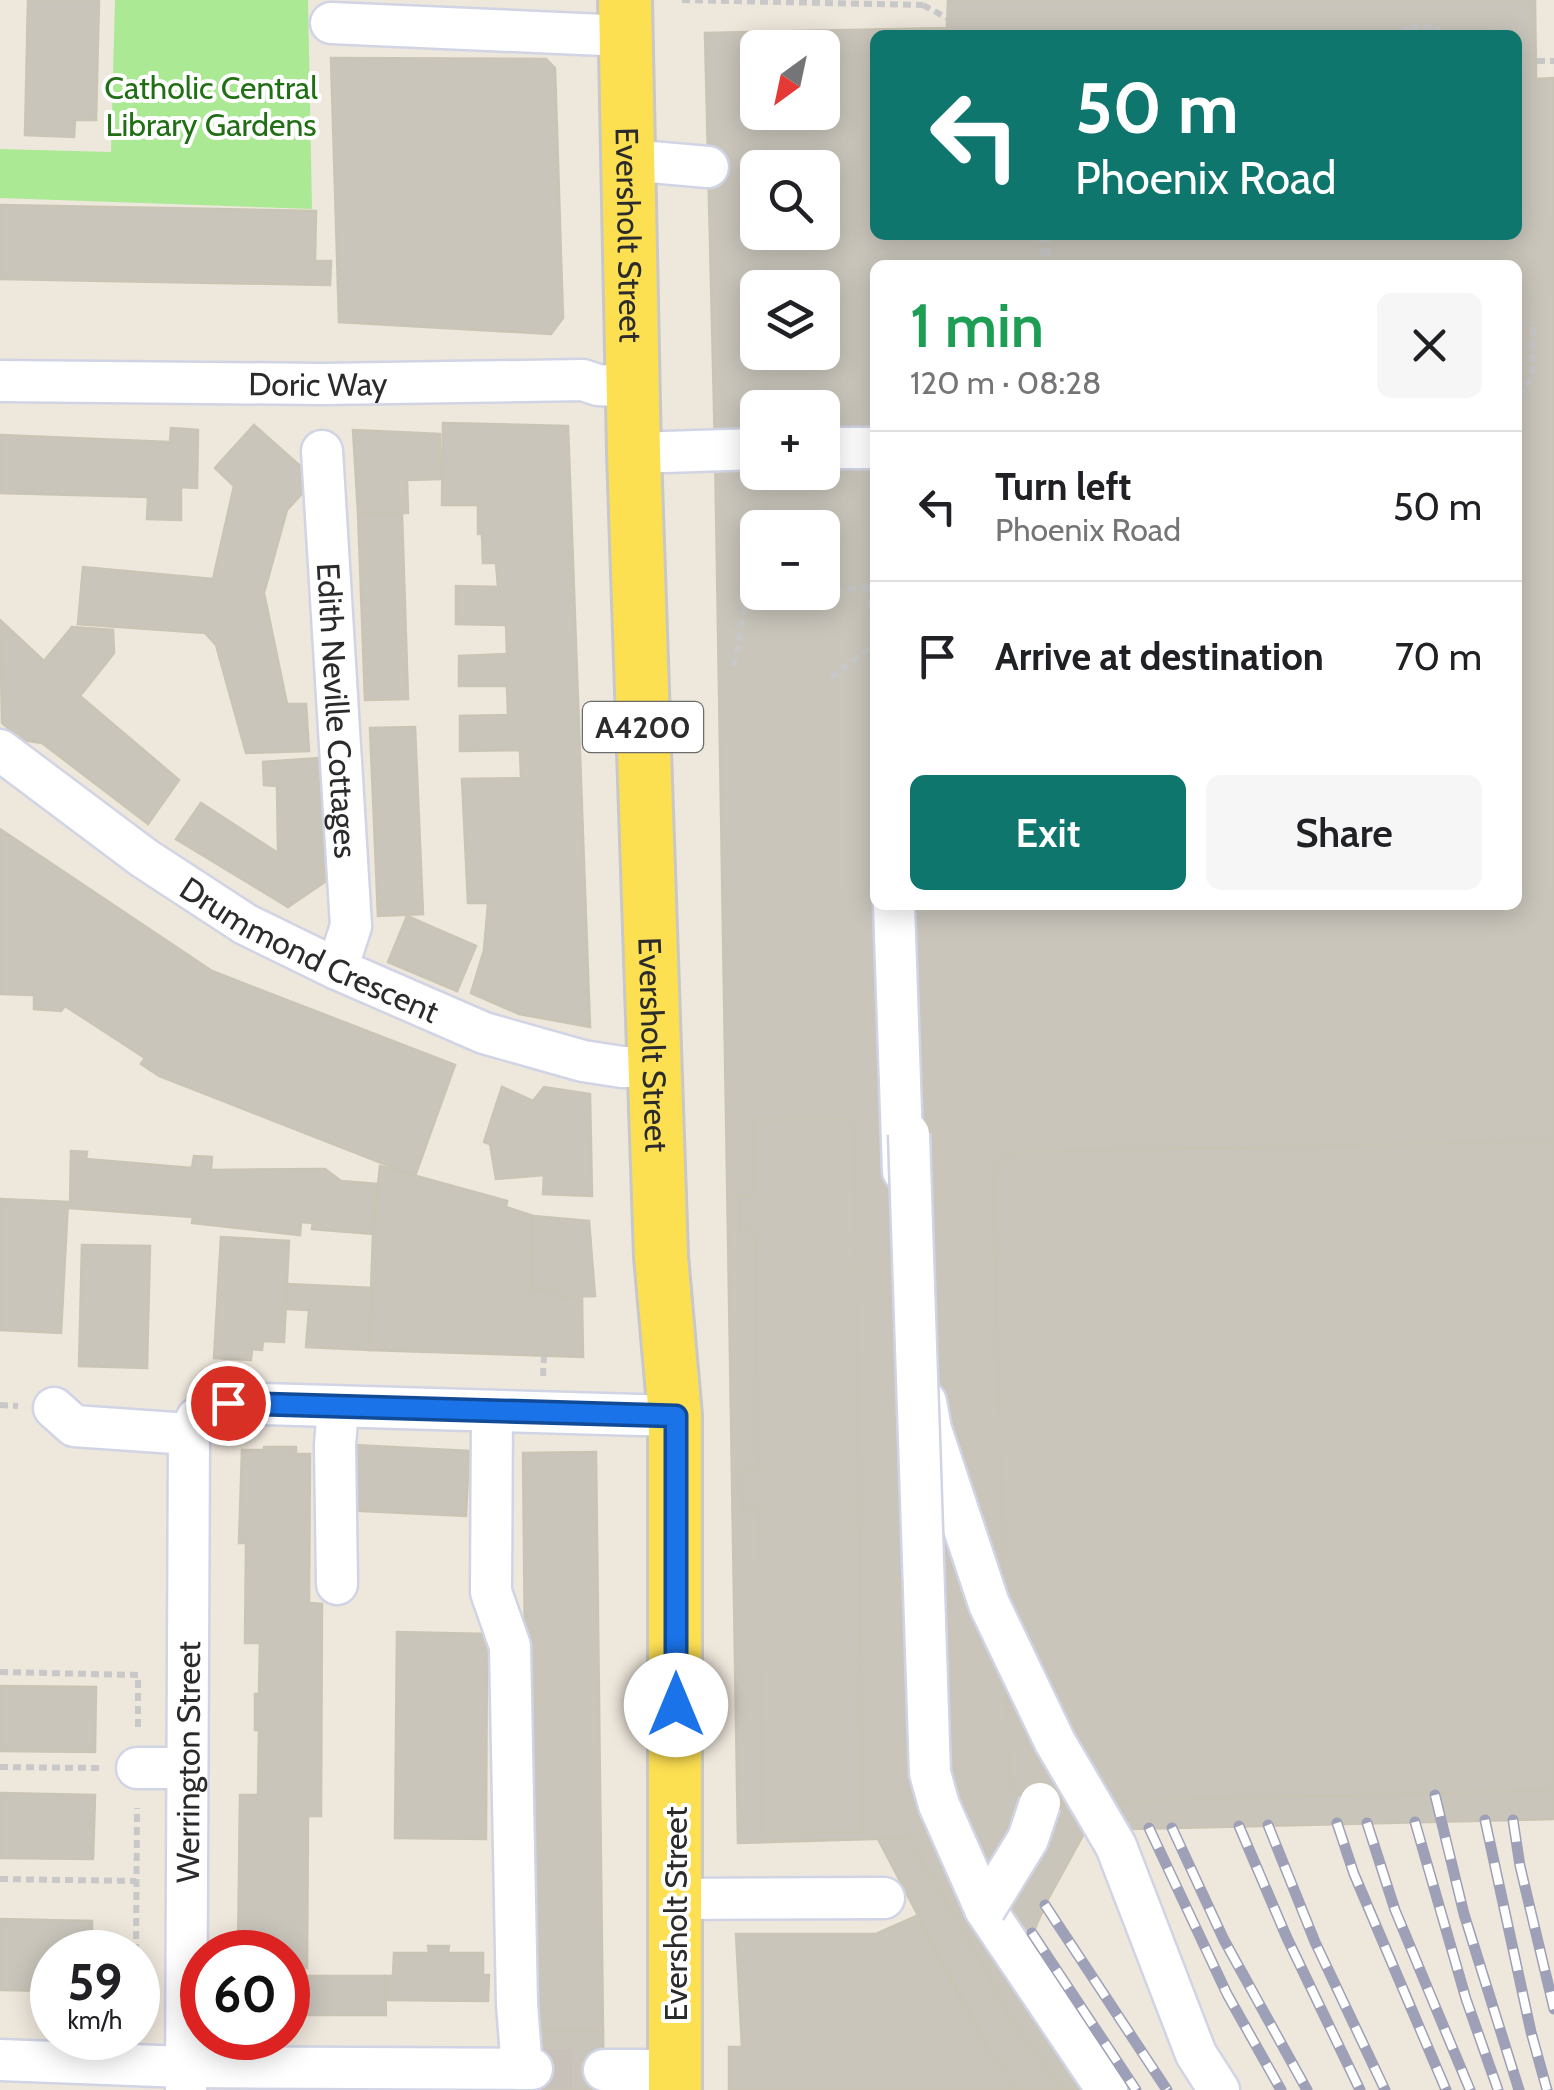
<!DOCTYPE html>
<meta charset="utf-8">
<style>
:root{--surface:#fff;--page:#f6f6f6;--text:#202124;--muted:#757577;--line:#e0e0e0;--accent:#0f766e}
body{margin:0;font-family:Cabin,sans-serif;background:var(--page);color:var(--text);height:100vh;display:flex;flex-direction:column;font-size:38px;white-space:nowrap}
*{box-sizing:border-box;margin:0}
p{font-size:32px;color:var(--muted)}
.icon{flex:none;width:55px;height:55px;fill:none;stroke:currentColor;stroke-width:2;stroke-linecap:round;stroke-linejoin:round}
.map{position:relative;flex:1;overflow:hidden}
.details{position:absolute;left:870px;top:260px;width:652px;height:650px;display:flex;flex-direction:column;background:var(--surface);border-radius:15px;box-shadow:0 5px 25px #0003}
.details>*{flex:none}
.hud{position:absolute;left:870px;top:30px;width:652px;height:210px;border-radius:15px;box-shadow:0 5px 25px #0003;background:#0f766e;color:#fff;overflow:hidden}
.needle{width:65px;rotate:213deg}
.controls{position:absolute;left:740px;top:30px;display:grid;gap:20px}
.controls a{display:grid;place-items:center;width:100px;height:100px;border-radius:15px;background:var(--surface);box-shadow:0 5px 25px #0003;font-size:50px}
.speed{position:absolute;left:30px;top:1930px;display:flex;gap:20px;font-size:50px;font-weight:700;text-align:center}
.speed>*{display:grid;place-content:center;width:130px;height:130px;border-radius:50%;background:var(--surface);box-shadow:0 5px 25px #0003;line-height:1}
.speed small{font-size:25px;font-weight:400}
.speed .limit{border:15px solid #d22;background:#fff;color:#111}
.pin{position:absolute;display:grid;place-items:center;width:85px;height:85px;color:#fff;margin:-42px;border:5px solid #fff;border-radius:50%;box-shadow:0 2px 10px #0007}
.me{position:absolute;width:110px;margin:-55px;rotate:0deg;stroke-linejoin:round;filter:drop-shadow(0 0 8px #0008)}
.turn{display:flex;align-items:center;gap:35px;height:210px;padding:0 40px;font-size:45px}
.turn .icon{width:130px;height:130px;stroke-width:2.5}
.turn b{display:block;font-size:70px;line-height:85px}
.round{display:grid;place-items:center;flex:none;width:105px;height:105px;border-radius:15px;background:var(--page)}
.head{display:flex;align-items:center;justify-content:space-between;height:170px;padding:0 40px}
h1{font-size:60px;font-weight:600;line-height:75px;color:#1e9e55}
.button{display:flex;gap:20px;margin-top:auto;padding:20px 40px}
.button a{flex:1;height:115px;border-radius:15px;background:var(--accent);color:#fff;font-size:40px;font-weight:600;line-height:115px;text-align:center}
.button a+a{background:var(--page);color:var(--text)}
ul{padding:0;list-style:none}
li{display:flex;align-items:center;gap:30px;height:150px;padding:0 40px;border-top:2px solid var(--line)}
li div{flex:1}
li b{display:block;font-size:38px}
li em{font-style:normal}
.map>svg:first-child{display:block}
.green{fill:#ace994}
.building{fill:#c9c5bb;stroke:#cac4b5;stroke-width:2.5;fill-rule:evenodd}
.lines{fill:none;stroke-linecap:round;stroke-linejoin:round}
.minor-tunnel{stroke:#c7c1b9;stroke-width:40;stroke-dasharray:40 20;stroke-linecap:butt}
.minor-casing{stroke:#d1d4e5;stroke-width:45}
.major-casing{stroke:#c8c8c8;stroke-width:58}
.path{stroke:#c8c8c8;stroke-width:6;stroke-dasharray:8 5;stroke-linecap:butt}
.minor{stroke:#fff;stroke-width:40}
.major{stroke:#fddf52;stroke-width:52}
.rail-casing{stroke:#9ea0b7;stroke-width:11}
.rail{stroke:#fff;stroke-width:8;stroke-dasharray:22;stroke-linecap:butt}
.minor-bridge-casing{stroke:#d1d4e5;stroke-width:45;stroke-linecap:butt}
.minor-bridge{stroke:#fff;stroke-width:40}
.route-casing{stroke:#114b97;stroke-width:25}
.route{stroke:#1a73e8;stroke-width:18}
.labels{text-anchor:middle;dominant-baseline:central;stroke-width:8;stroke-linejoin:round;paint-order:stroke}
.shield{fill:#fff;stroke:#6b6b6b;stroke-width:2.5}
.shield-label{font-size:30px;font-weight:bold;fill:#2b2b2b}
.park-label{font-size:32px;fill:#216f14;stroke:#fff}
.street-label{font-size:32px;fill:#2b2b2b;stroke:#fff}
</style>
<div class="map">
<svg width="1554" height="2090" viewBox="0 0 1554 2090">
<rect width="100%" height="100%" fill="#eee7dc"/>
<path class="green" d="M 115,0 L 308,0 L 312,209 L 0,198 L 0,149 L 111,152 Z"/>
<g class="building">
<path d="M 28,0 L 99,0 L 96,120 L 75,120 L 74,137 L 25,135 Z"/>
<path d="M 948,0 L 1535,0 L 1536,79 L 1554,78 L 1554,1819 L 1086,1830 L 1047,1901 L 1028,1944 L 1131,2090 L 1064,2090 L 1014,2024 L 969,1940 L 908,1838 L 738,1843 L 715,449 L 705,33 L 947,28 ZM 875,35 L 1518,35 L 1518,235 L 875,235 ZM 758,48 L 822,48 L 822,112 L 758,112 ZM 758,168 L 822,168 L 822,232 L 758,232 ZM 875,265 L 1518,265 L 1518,905 L 875,905 ZM 758,288 L 822,288 L 822,352 L 758,352 ZM 758,408 L 822,408 L 822,472 L 758,472 ZM 758,528 L 822,528 L 822,592 L 758,592 Z"/>
<path d="M 331,58 L 546,59 L 555,68 L 563,318 L 551,334 L 339,322 Z"/>
<path d="M 0,205 L 316,211 L 315,261 L 331,261 L 330,285 L 0,279 Z"/>
<path d="M 443,423 L 568,426 L 590,1027 L 519,1014 L 471,993 L 484,950 L 488,903 L 468,903 L 462,779 L 521,778 L 520,750 L 460,751 L 460,716 L 508,715 L 507,686 L 459,686 L 459,656 L 507,654 L 506,625 L 456,624 L 456,586 L 498,587 L 496,563 L 483,563 L 482,534 L 478,534 L 478,505 L 442,505 Z"/>
<path d="M 254,425 L 315,479 L 287,510 L 264,593 L 287,704 L 306,704 L 309,751 L 246,753 L 216,645 L 205,633 L 78,624 L 83,567 L 213,579 L 234,486 L 215,468 Z"/>
<path d="M 171,428 L 198,430 L 197,488 L 181,487 L 181,520 L 147,519 L 148,497 L 0,493 L 0,435 L 170,442 Z"/>
<path d="M 353,430 L 440,434 L 441,479 L 407,480 L 408,513 L 358,513 Z"/>
<path d="M 358,513 L 402,514 L 408,699 L 365,700 Z"/>
<path d="M 0,620 L 44,661 L 72,627 L 113,630 L 114,653 L 80,696 L 179,780 L 148,824 L 42,743 L 22,740 L 2,723 Z"/>
<path d="M 415,727 L 423,914 L 378,916 L 370,728 Z"/>
<path d="M 319,758 L 326,881 L 288,907 L 176,839 L 201,803 L 278,853 L 277,786 L 264,785 L 263,762 Z"/>
<path d="M 0,829 L 212,971 L 455,1065 L 415,1176 L 159,1076 L 141,1064 L 145,1058 L 65,1006 L 61,1011 L 34,1009 L 34,995 L 0,994 Z"/>
<path d="M 407,916 L 476,946 L 457,991 L 388,962 Z"/>
<path d="M 502,1087 L 533,1101 L 544,1087 L 590,1094 L 592,1196 L 543,1194 L 544,1175 L 496,1179 L 490,1144 L 484,1142 Z"/>
<path d="M 854,1119 L 863,1832 L 762,1833 L 759,1509 L 742,1509 L 741,1469 L 758,1470 L 755,1229 L 740,1230 L 740,1196 L 754,1195 L 754,1120 Z"/>
<path d="M 1554,1141 L 1554,1790 L 1040,1803 L 1023,1799 L 1014,1791 L 1009,1775 L 993,1178 L 996,1167 L 1008,1155 L 1020,1152 Z"/>
<path d="M 71,1151 L 87,1152 L 86,1159 L 192,1168 L 194,1156 L 212,1157 L 211,1170 L 325,1169 L 341,1181 L 377,1184 L 373,1234 L 312,1229 L 313,1223 L 301,1222 L 300,1235 L 192,1223 L 193,1217 L 70,1208 Z"/>
<path d="M 380,1166 L 507,1201 L 506,1207 L 533,1216 L 531,1289 L 560,1291 L 560,1297 L 582,1296 L 583,1357 L 369,1350 L 373,1234 Z"/>
<path d="M 0,1199 L 68,1202 L 61,1333 L 0,1330 Z"/>
<path d="M 533,1216 L 589,1221 L 595,1296 L 560,1297 L 560,1291 L 531,1289 Z"/>
<path d="M 221,1237 L 289,1241 L 284,1342 L 263,1341 L 262,1350 L 252,1349 L 251,1360 L 214,1358 Z"/>
<path d="M 82,1245 L 150,1246 L 147,1368 L 79,1366 Z"/>
<path d="M 287,1284 L 372,1288 L 369,1350 L 306,1347 L 309,1310 L 286,1309 Z"/>
<path d="M 353,1445 L 469,1451 L 466,1516 L 342,1510 Z"/>
<path d="M 264,1447 L 296,1447 L 296,1454 L 310,1454 L 309,1603 L 322,1604 L 321,1816 L 308,1816 L 307,1968 L 288,1968 L 288,1952 L 238,1952 L 240,1795 L 258,1795 L 259,1730 L 255,1730 L 255,1694 L 259,1694 L 260,1643 L 245,1643 L 246,1543 L 239,1543 L 242,1450 L 264,1450 Z"/>
<path d="M 596,1452 L 603,2031 L 529,2031 L 523,1453 Z"/>
<path d="M 397,1632 L 487,1634 L 486,1839 L 395,1838 Z"/>
<path d="M 0,1686 L 96,1687 L 95,1752 L 0,1751 Z"/>
<path d="M 0,1793 L 95,1795 L 93,1859 L 0,1858 Z"/>
<path d="M 908,1838 L 969,1940 L 1014,2024 L 1064,2090 L 1018,2090 L 987,2047 L 878,1839 Z"/>
<path d="M 916,1916 L 987,2047 L 1018,2090 L 729,2090 L 729,2047 L 742,2047 L 736,1934 L 876,1934 Z"/>
<path d="M 0,1919 L 92,1921 L 92,1952 L 52,1952 L 52,1991 L 0,1990 Z"/>
<path d="M 428,1946 L 449,1946 L 448,1953 L 483,1953 L 483,1975 L 489,1975 L 488,2001 L 386,2000 L 385,1976 L 393,1976 L 394,1953 L 429,1953 Z"/>
<path d="M 308,1976 L 385,1976 L 386,2015 L 308,2015 Z"/>
<path d="M 532,2031 L 603,2031 L 604,2090 L 532,2090 Z"/>
</g>
<g class="lines">
<path class="minor-tunnel" d="M 532,2069 L 604,2070"/>
<g class="minor-casing">
<g id="minor">
<path d="M 331,23 L 626,36"/>
<path d="M 628,160 L 708,167"/>
<path id="s1" d="M 0,381 L 323,384 L 583,380 L 598,385 L 634,387"/>
<path d="M 822,448 L 875,448"/>
<path id="s2" d="M 322,451 L 351,926 L 337,969"/>
<path d="M 634,453 L 758,449"/>
<path id="s3" d="M 0,750 L 144,858 L 245,924 L 337,969 L 484,1033 L 583,1061 L 622,1067 L 655,1067"/>
<path d="M 894,905 L 903,1171"/>
<path d="M 926,1402 L 931,1429 L 989,1604 L 1055,1742 L 1116,1846 L 1196,2054 L 1219,2090"/>
<path d="M 54,1408 L 74,1426 L 189,1434"/>
<path d="M 492,1411 L 491,1592 L 510,1646 L 517,2004 L 522,2069"/>
<path d="M 337,1584 L 335,1445 L 338,1407"/>
<path d="M 137,1768 L 187,1768"/>
<path d="M 675,1899 L 884,1898"/>
<path d="M 985,1909 L 1107,2090"/>
<path d="M 0,2060 L 185,2067 L 532,2069"/>
<path d="M 604,2070 L 675,2070"/>
<path id="s4" d="M 186,2090 L 189,1434 L 197,1418 L 228,1403 L 675,1416"/>
</g>
</g>
<g class="major-casing">
<g id="major">
<path id="s5" d="M 625,0 L 634,453 L 661,1256 L 675,1416 L 675,2090"/>
</g>
</g>
<g class="path">
<path d="M 682,0 L 923,5 L 923,0"/>
<path d="M 923,5 L 947,18"/>
<path d="M 1406,35 L 1406,27 L 1437,27 L 1437,35"/>
<path d="M 1537,61 L 1554,61"/>
<path d="M 1042,235 L 1043,265"/>
<path d="M 1048,235 L 1048,265"/>
<path d="M 1518,396 L 1532,377 L 1533,321"/>
<path d="M 822,592 L 870,587"/>
<path d="M 734,666 L 746,599 L 816,592"/>
<path d="M 831,677 L 873,646 L 870,587 L 875,587"/>
<path d="M 543,1376 L 544,1356"/>
<path d="M 0,1405 L 18,1406"/>
<path d="M 0,1672 L 138,1675 L 138,1730"/>
<path d="M 0,1767 L 99,1768"/>
<path d="M 0,1879 L 136,1881"/>
<path d="M 136,1952 L 137,1808"/>
</g>
<use href="#minor" class="minor"/>
<use href="#major" class="major"/>
<g class="rail-casing">
<g id="rail">
<path d="M 1435,1795 L 1464,1914 L 1519,2090"/>
<path d="M 1485,1820 L 1531,2032 L 1547,2090"/>
<path d="M 1513,1820 L 1520,1866 L 1554,2009"/>
<path d="M 1415,1822 L 1466,1999 L 1498,2090"/>
<path d="M 1337,1823 L 1354,1874 L 1446,2090"/>
<path d="M 1367,1823 L 1395,1910 L 1470,2090"/>
<path d="M 1268,1825 L 1315,1942 L 1385,2090"/>
<path d="M 1239,1826 L 1287,1938 L 1360,2090"/>
<path d="M 1149,1828 L 1227,1994 L 1281,2090"/>
<path d="M 1172,1828 L 1224,1940 L 1307,2090"/>
<path d="M 1045,1905 L 1167,2090"/>
<path d="M 1032,1933 L 1136,2090"/>
</g>
</g>
<use href="#rail" class="rail"/>
<g class="minor-bridge-casing">
<g id="minor-bridge">
<path d="M 909,1134 L 930,1773 L 939,1805 L 985,1909"/>
<path d="M 985,1909 L 1028,1839 L 1040,1803"/>
</g>
</g>
<use href="#minor-bridge" class="minor-bridge"/>
</g>
<g class="lines">
<g class="route-casing">
<path id="route" d="M 228,1403 L 676,1416 L 676,1705"/>
</g>
<use href="#route" class="route"/>
</g>
<g class="labels">
<rect class="shield" x="583" y="702" width="120" height="50" rx="8"/>
<g class="shield-label">
<text x="643" y="727">A4200</text>
</g>
<g class="park-label">
<text x="211" y="87">Catholic Central<tspan x="211" dy="37">Library Gardens</tspan></text>
</g>
<g class="street-label">
<text stroke="none"><textPath href="#s5" startOffset="235">Eversholt Street</textPath></text>
<text stroke="none"><textPath href="#s1" startOffset="318">Doric Way</textPath></text>
<text stroke="none"><textPath href="#s2" startOffset="260">Edith Neville Cottages</textPath></text>
<text stroke="none"><textPath href="#s3" startOffset="370">Drummond Crescent</textPath></text>
<text stroke="none"><textPath href="#s5" startOffset="1045">Eversholt Street</textPath></text>
<text stroke="none"><textPath href="#s4" startOffset="328">Werrington Street</textPath></text>
<text transform="translate(675 1914) rotate(-90)">Eversholt Street</text>
</g>
</g>
</svg>
<div class="controls">
<a><svg class="needle" viewBox="-14 -14 28 28"><path d="M0-13l5 13h-10z" fill="#e53935"/><path d="M0 13l5-13h-10z" fill="#757577"/></svg></a>
<a><svg class="icon" aria-label="search" viewBox="0 0 24 24"><circle cx="10" cy="10" r="6"/><path d="M15 15l6 6"/></svg></a>
<a><svg class="icon" aria-label="layers" viewBox="0 0 24 24"><path d="M12 4l9 5-9 5-9-5zM3 14l9 5 9-5"/></svg></a>
<a>+</a>
<a>−</a>
</div>
<div class="speed"><div>59<small>km/h</small></div><div class="limit">60</div></div>
<div class="pin" style="left:228px;top:1403px;background:#d93025"><svg class="icon" aria-label="arrive" viewBox="0 0 24 24"><path d="M6 21V4h12l-3 4 3 4H6"/></svg></div>
<svg class="me" style="left:676px;top:1705px" viewBox="-20 -20 40 40"><circle r="19" fill="#fff"/><path d="M0-13L10 11 0 6-10 11z" fill="#1a73e8"/></svg>
<div class="hud">
<div class="turn"><svg class="icon" aria-label="left" viewBox="0 0 24 24"><path d="M17 20v-9H6M10 6l-5 5 5 5"/></svg><div><b>50 m</b>Phoenix Road</div></div>
</div>
<section class="details">
<div class="head"><div><h1>1 min</h1><p>120 m · 08:28</p></div><a class="round"><svg class="icon" aria-label="close" viewBox="0 0 24 24"><path d="M6 6l12 12M18 6L6 18"/></svg></a></div>
<ul>
<li><svg class="icon" aria-label="left" viewBox="0 0 24 24"><path d="M17 20v-9H6M10 6l-5 5 5 5"/></svg><div><b>Turn left</b><p>Phoenix Road</p></div><em>50 m</em></li>
<li><svg class="icon" aria-label="arrive" viewBox="0 0 24 24"><path d="M6 21V4h12l-3 4 3 4H6"/></svg><div><b>Arrive at destination</b></div><em>70 m</em></li>
</ul>
<div class="button"><a>Exit</a><a>Share</a></div>
</section>
</div>
